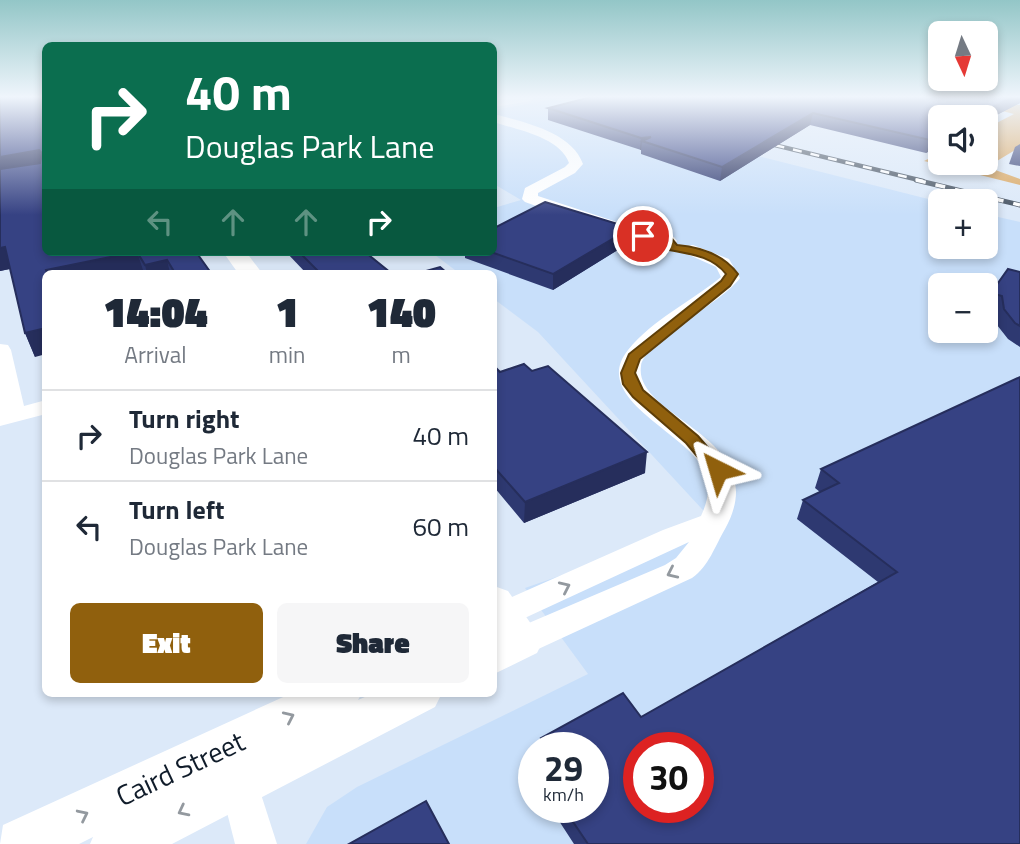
<!DOCTYPE html>
<meta charset="utf-8">
<style>
:root{--surface:#fff;--page:#f6f6f7;--text:#1f2937;--muted:#747a83;--line:#e0e1e3;--accent:#90600d}
body{margin:0;font-family:"Titillium Web",sans-serif;background:var(--page);color:var(--text);height:100vh;display:flex;flex-direction:column;font-size:26px;white-space:nowrap}
*{box-sizing:border-box;margin:0}
p{font-size:23px;color:var(--muted)}
.icon{flex:none;width:38px;height:38px;fill:none;stroke:currentColor;stroke-width:2;stroke-linecap:round;stroke-linejoin:round}
.map{position:relative;flex:1;overflow:hidden}
.sheet{position:absolute;left:42px;top:270px;width:455px;height:427px;display:flex;flex-direction:column;background:var(--surface);border-radius:10px;box-shadow:0 4px 10px #0003}
.sheet>*{flex:none}
.guide{position:absolute;left:42px;top:42px;width:455px;height:214px;border-radius:10px;box-shadow:0 4px 10px #0003;background:#0b6e4f;color:#fff;overflow:hidden}
.needle{width:46px;rotate:176deg}
.fabs{position:absolute;left:928px;top:21px;display:grid;gap:14px}
.fabs a{display:grid;place-items:center;width:70px;height:70px;border-radius:10px;background:var(--surface);box-shadow:0 4px 10px #0003;font-size:35px}
.speed{position:absolute;left:518px;top:732px;display:flex;gap:14px;font-size:35px;font-weight:700;text-align:center}
.speed>*{display:grid;place-content:center;width:91px;height:91px;border-radius:50%;background:var(--surface);box-shadow:0 4px 10px #0003;line-height:1}
.speed small{font-size:18px;font-weight:400}
.speed .limit{border:10px solid #d22;background:#fff;color:#111}
.pin{position:absolute;display:grid;place-items:center;width:60px;height:60px;color:#fff;margin:-30px;border:4px solid #fff;border-radius:50%;box-shadow:0 2px 7px #0007}
.me{position:absolute;width:77px;margin:-38px;rotate:320deg;stroke-linejoin:round;filter:drop-shadow(0 0 5px #0008)}
.turn{display:flex;align-items:center;gap:24px;height:147px;padding:0 28px;font-size:32px}
.turn .icon{width:91px;height:91px;stroke-width:2.5}
.turn b{display:block;font-size:49px;line-height:60px}
.lanes{display:flex;align-items:center;height:66px;padding:0 28px;background:#0003;justify-content:center;gap:35px;direction:ltr}
.lanes .off{opacity:.35}
.eta{display:flex;justify-content:space-evenly;align-items:center;height:119px;text-align:center}
.eta b{font-size:42px;font-weight:800;line-height:49px}
.cta{display:flex;gap:14px;margin-top:auto;padding:14px 28px}
.cta a{flex:1;height:80px;border-radius:10px;background:var(--accent);color:#fff;font-size:28px;font-weight:800;line-height:80px;text-align:center}
.cta a+a{background:var(--page);color:var(--text)}
ul{padding:0;list-style:none}
li{display:flex;align-items:center;gap:21px;height:91px;padding:0 28px;border-top:2px solid var(--line)}
li div{flex:1}
li b{display:block;font-size:26px}
li em{font-style:normal}
.map>svg:first-child{display:block}
.built{fill:#c8dffa;fill-rule:evenodd}
.forest{fill:#daa45b}
.lines{fill:none;stroke-linecap:round;stroke-linejoin:round}
.minor{fill:#fff;fill-rule:evenodd}
.tertiary{fill:#fff;fill-rule:evenodd}
.primary{fill:#fff;fill-rule:evenodd}
.rail-far1-casing{stroke:#455160;stroke-width:4.5}
.rail-casing{stroke:#455160;stroke-width:5}
.rail-far1{stroke:#fff;stroke-width:2.5;stroke-dasharray:9;stroke-linecap:butt}
.rail{stroke:#fff;stroke-width:3.5;stroke-dasharray:10;stroke-linecap:butt}
.wall{fill:#2e3971}
.shaded-wall{fill:#262e5c}
.building{fill:#364283;stroke:#262e5c;stroke-width:2;fill-rule:evenodd}
.oneway{stroke:#93999f}
.route{fill:#90600d;stroke:#5e3e08;stroke-width:2}
.labels{text-anchor:middle;dominant-baseline:central;stroke-width:7;stroke-linejoin:round;paint-order:stroke}
.near-street-label{font-size:28px;fill:#101c2a;stroke:#fff}
</style>
<div class="map">
<svg width="1020" height="844" viewBox="0 0 1020 844">
<rect width="100%" height="100%" fill="#dce9f9"/>
<path class="built" d="M 554,99 L 687,138 L 940,202 L 940,247 L 985,247 L 985,214 L 1020,222 L 1020,844 L 306,844 L 327,807 L 357,787 L 588,674 L 525,588 L 714,522 L 538,332 L 494,299 L 494,273 L 459,273 L 431,252 L 494,252 L 494,208 L 521,200 L 494,184 L 494,110 ZM 940,285 L 985,285 L 985,331 L 940,331 ZM 534,747 L 593,747 L 593,807 L 534,807 ZM 639,747 L 698,747 L 698,807 L 639,807 Z"/>
<path class="forest" d="M 959,100 L 1020,105 L 1020,147 L 987,167 L 1020,179 L 1020,185 L 924,161 L 940,153 L 940,163 L 985,163 L 985,129 L 1014,114 Z"/>
<g class="lines">
<g class="minor">
<path d="M 494,114 C 524,122 572,132 583,164 L 575,173 L 538,193 L 538,196 L 647,232 L 674,237 L 677,241 L 674,245 C 649,251 554,212 525,202 L 522,199 L 525,188 L 565,167 L 569,163 C 560,137 517,130 494,122 Z"/>
<path d="M 693,245 L 729,259 L 740,278 C 722,303 645,340 641,366 C 633,419 776,437 725,529 C 715,546 709,566 692,578 L 534,651 L 522,655 L 510,651 L 505,641 L 510,631 L 665,565 L 676,558 L 689,542 L 503,628 L 494,625 L 494,605 L 663,530 L 701,516 C 707,503 711,488 706,474 C 692,434 588,400 628,350 C 652,320 692,301 721,277 L 716,267 L 687,254 L 684,250 L 687,246 Z"/>
<path d="M 0,344 L 8,345 L 11,350 L 24,406 L 46,400 L 46,414 L 0,426 Z"/>
<path d="M 236,755 L 250,760 L 277,844 L 235,844 L 217,773 L 222,760 Z"/>
</g>
<g class="tertiary">
<path d="M 223,252 L 246,252 L 262,273 L 238,273 Z"/>
<path d="M 494,586 L 508,591 L 543,641 L 537,653 L 494,674 Z"/>
<path d="M 292,693 L 362,693 L 358,700 L 374,693 L 442,693 L 435,707 L 172,844 L 90,844 L 93,837 L 79,844 L 0,844 L 3,825 Z"/>
</g>
<path class="primary" d="M 494,97 L 534,97 L 531,101 L 494,107 Z"/>
<g class="rail-far1-casing">
<path id="rail-far1" d="M 758,141 L 923,181"/>
</g>
<g class="rail-casing">
<path id="rail" d="M 916,180 L 1020,205"/>
</g>
<use href="#rail-far1" class="rail-far1"/>
<use href="#rail" class="rail"/>
</g>
<g class="wall">
<path d="M 0,97 L 196,252 L 211,273 L 46,273 L 35,357 L 25,333 L 10,269 L 0,271 Z"/>
<path d="M 1020,97 L 1020,103 L 985,121 L 985,117 L 940,117 L 940,145 L 926,153 L 810,125 L 720,181 L 641,154 L 641,150 L 548,120 L 548,108 Z"/>
<path d="M 1020,144 L 1020,166 L 1009,164 L 1015,147 Z"/>
<path d="M 629,243 L 553,290 L 465,258 L 465,252 L 494,252 Z"/>
<path d="M 286,252 L 365,252 L 391,273 L 306,273 Z"/>
<path d="M 1020,272 L 1020,347 L 1008,339 L 997,325 L 996,312 L 985,309 L 991,293 Z"/>
<path d="M 494,366 L 500,372 L 645,473 L 524,523 L 494,487 Z"/>
<path d="M 1020,377 L 1020,844 L 574,844 L 550,807 L 593,807 L 593,747 L 541,747 L 541,738 L 641,717 L 878,582 L 797,519 L 803,500 L 820,492 L 815,488 L 821,469 Z"/>
</g>
<g class="shaded-wall">
<path d="M 1013,97 L 1020,97 L 1020,103 L 985,121 L 985,117 L 974,117 Z"/>
<path d="M 813,113 L 810,125 L 720,181 L 722,167 Z"/>
<path d="M 940,135 L 940,145 L 926,153 L 930,140 Z"/>
<path d="M 651,137 L 642,141 L 641,150 L 640,150 L 641,138 Z"/>
<path d="M 39,150 L 46,168 L 0,176 L 0,157 Z"/>
<path d="M 631,228 L 629,243 L 553,290 L 553,274 Z"/>
<path d="M 5,247 L 14,268 L 0,271 L 0,248 Z"/>
<path d="M 137,252 L 144,273 L 47,273 L 46,270 Z"/>
<path d="M 167,260 L 170,273 L 147,273 L 145,265 Z"/>
<path d="M 46,328 L 46,354 L 35,357 L 25,333 Z"/>
<path d="M 647,452 L 645,473 L 524,523 L 525,502 Z"/>
</g>
<g class="building">
<path d="M 0,97 L 46,97 L 46,252 L 135,252 L 46,270 L 47,273 L 46,273 L 46,328 L 25,333 L 5,247 L 0,248 L 0,169 L 40,163 L 42,153 L 39,150 L 0,157 Z"/>
<path d="M 591,97 L 1013,97 L 974,117 L 940,117 L 940,135 L 930,140 L 813,113 L 722,167 L 642,141 L 651,137 L 641,138 L 548,108 Z"/>
<path d="M 545,202 L 631,228 L 553,274 L 491,252 L 494,252 L 494,228 Z"/>
<path d="M 137,252 L 196,252 L 211,273 L 175,273 L 167,260 L 145,265 Z"/>
<path d="M 299,252 L 365,252 L 391,273 L 320,273 Z"/>
<path d="M 440,267 L 447,273 L 419,273 Z"/>
<path d="M 1008,269 L 1020,272 L 1020,326 L 1015,323 L 1004,309 L 1002,296 L 991,293 Z"/>
<path d="M 524,364 L 532,371 L 548,366 L 647,452 L 525,502 L 494,467 L 494,366 L 500,372 Z"/>
<path d="M 1020,377 L 1020,844 L 588,844 L 563,807 L 593,807 L 593,747 L 547,747 L 541,738 L 623,693 L 641,717 L 897,572 L 803,500 L 839,483 L 821,469 ZM 639,747 L 698,747 L 698,807 L 639,807 Z"/>
<path d="M 426,801 L 449,844 L 349,844 Z"/>
</g>
<defs><path id="oneway-chevron" d="M-2-3.5L2.5 0L-2 3.5" fill="none" stroke-width="1.6" stroke-linecap="round" stroke-linejoin="round" transform="scale(1.75)"/></defs>
<g class="oneway">
<use href="#oneway-chevron" transform="translate(672 573) rotate(155)"/>
<use href="#oneway-chevron" transform="translate(565 587) rotate(-25)"/>
<use href="#oneway-chevron" transform="translate(289 717) rotate(-25)"/>
<use href="#oneway-chevron" transform="translate(183 811) rotate(153)"/>
<use href="#oneway-chevron" transform="translate(83 815) rotate(-26)"/>
</g>
<linearGradient id="sky" x2="0" y2="1"><stop stop-color="#93c6c7"/><stop offset="0.45" stop-color="#eff5fc"/><stop offset="1" stop-color="#eff5fc" stop-opacity="0"/></linearGradient>
<rect width="1020" height="215" fill="url(#sky)"/>
<path class="route" d="M 643,233 L 672,239 L 677,245 C 701,247 723,254 738,274 L 730,286 L 640,359 L 635,373 L 643,390 L 698,436 L 724,466 L 727,470 L 724,474 L 712,474 L 686,443 L 633,397 L 623,384 L 621,373 L 629,354 L 721,281 L 726,274 C 712,256 690,254 669,250 L 664,244 L 639,239 L 637,236 Z"/>
<g class="labels">
<g class="near-street-label">
<text transform="translate(180 768) rotate(-25)">Caird Street</text>
</g>
</g>
</svg>
<div class="fabs">
<a><svg class="needle" viewBox="-14 -14 28 28"><path d="M0-13l5 13h-10z" fill="#e53935"/><path d="M0 13l5-13h-10z" fill="#747a83"/></svg></a>
<a><svg class="icon" aria-label="sound" viewBox="0 0 24 24"><path d="M4 9h4l5-4v14l-5-4H4zM17 9q2 3 0 6"/></svg></a>
<a>+</a>
<a>−</a>
</div>
<div class="speed"><div>29<small>km/h</small></div><div class="limit">30</div></div>
<div class="pin" style="left:643px;top:236px;background:#d93025"><svg class="icon" aria-label="arrive" viewBox="0 0 24 24"><path d="M6 21V4h12l-3 4 3 4H6"/></svg></div>
<svg class="me" style="left:718px;top:470px" viewBox="-20 -20 40 40"><path d="M0-17L14 15 0 8-14 15z" fill="#90600d" stroke="#fff" stroke-width="4"/></svg>
<div class="guide">
<div class="turn"><svg class="icon" aria-label="right" viewBox="0 0 24 24"><path d="M7 20v-9h11M14 6l5 5-5 5"/></svg><div><b>40 m</b>Douglas Park Lane</div></div>
<div class="lanes"><svg class="icon off" aria-label="left" viewBox="0 0 24 24"><path d="M17 20v-9H6M10 6l-5 5 5 5"/></svg><svg class="icon off" aria-label="ahead" viewBox="0 0 24 24"><path d="M12 20V5M6 11l6-6 6 6"/></svg><svg class="icon off" aria-label="ahead" viewBox="0 0 24 24"><path d="M12 20V5M6 11l6-6 6 6"/></svg><svg class="icon" aria-label="right" viewBox="0 0 24 24"><path d="M7 20v-9h11M14 6l5 5-5 5"/></svg></div>
</div>
<section class="sheet">
<div class="eta">
<div><b>14:04</b><p>Arrival</p></div>
<div><b>1</b><p>min</p></div>
<div><b>140</b><p>m</p></div>
</div>
<ul>
<li><svg class="icon" aria-label="right" viewBox="0 0 24 24"><path d="M7 20v-9h11M14 6l5 5-5 5"/></svg><div><b>Turn right</b><p>Douglas Park Lane</p></div><em>40 m</em></li>
<li><svg class="icon" aria-label="left" viewBox="0 0 24 24"><path d="M17 20v-9H6M10 6l-5 5 5 5"/></svg><div><b>Turn left</b><p>Douglas Park Lane</p></div><em>60 m</em></li>
</ul>
<div class="cta"><a>Exit</a><a>Share</a></div>
</section>
</div>
